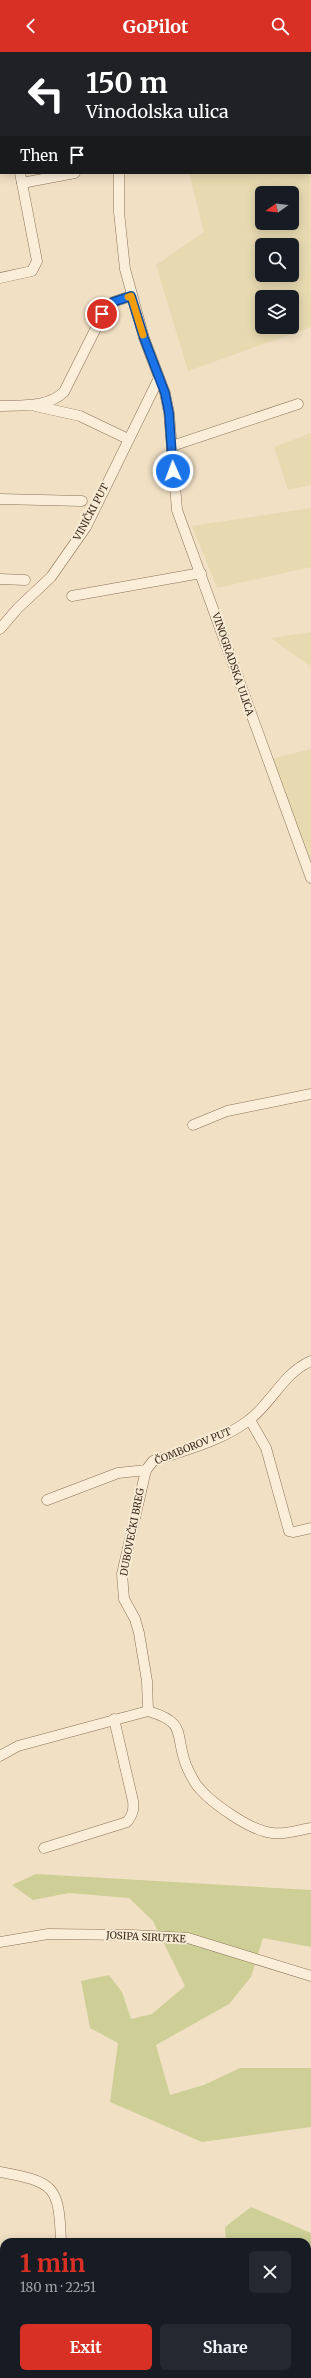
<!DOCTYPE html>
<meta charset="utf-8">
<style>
:root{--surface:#171b24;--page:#242831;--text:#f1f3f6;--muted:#9ea1a6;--accent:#d93025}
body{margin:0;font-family:Merriweather,serif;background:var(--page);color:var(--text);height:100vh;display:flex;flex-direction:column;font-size:15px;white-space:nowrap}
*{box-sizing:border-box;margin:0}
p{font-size:13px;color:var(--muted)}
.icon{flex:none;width:22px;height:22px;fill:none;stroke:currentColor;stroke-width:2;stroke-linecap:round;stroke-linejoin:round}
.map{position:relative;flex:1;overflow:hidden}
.panel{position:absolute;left:0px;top:2186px;width:311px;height:140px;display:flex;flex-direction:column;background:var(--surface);border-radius:12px 12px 0 0;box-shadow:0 2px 10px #0003}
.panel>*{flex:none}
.hud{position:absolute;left:0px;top:0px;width:311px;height:122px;box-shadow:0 2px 10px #0003;background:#202124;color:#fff;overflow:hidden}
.needle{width:26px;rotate:256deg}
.buttons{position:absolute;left:255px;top:134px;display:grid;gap:8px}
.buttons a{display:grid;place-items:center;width:44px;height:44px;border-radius:6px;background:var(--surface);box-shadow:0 2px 10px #0003;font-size:20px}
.pin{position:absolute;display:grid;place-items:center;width:34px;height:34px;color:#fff;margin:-17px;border:2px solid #fff;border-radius:50%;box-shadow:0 1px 4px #0007}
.me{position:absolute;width:44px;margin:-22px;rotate:358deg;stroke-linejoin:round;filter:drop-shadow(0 0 3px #0008)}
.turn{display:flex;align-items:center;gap:14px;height:84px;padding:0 20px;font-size:18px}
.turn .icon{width:52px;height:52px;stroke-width:2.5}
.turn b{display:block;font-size:28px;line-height:34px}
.then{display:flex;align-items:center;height:38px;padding:0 20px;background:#0003;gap:8px;font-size:15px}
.round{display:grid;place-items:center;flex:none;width:42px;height:42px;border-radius:6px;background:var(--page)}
.summary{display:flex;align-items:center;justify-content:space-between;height:68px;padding:0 20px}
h1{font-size:24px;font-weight:700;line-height:30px;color:var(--accent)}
.primary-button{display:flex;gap:8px;margin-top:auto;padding:8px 20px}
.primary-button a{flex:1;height:46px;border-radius:6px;background:var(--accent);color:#fff;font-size:16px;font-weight:700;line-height:46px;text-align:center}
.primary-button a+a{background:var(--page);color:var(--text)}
header{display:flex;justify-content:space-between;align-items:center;height:52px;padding:0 20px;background:var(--accent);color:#fff;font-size:18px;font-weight:700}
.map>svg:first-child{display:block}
.farmland{fill:#e7dab1;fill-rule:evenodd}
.green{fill:#cdcf97}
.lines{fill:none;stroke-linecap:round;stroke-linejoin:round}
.minor-casing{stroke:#8c7159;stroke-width:11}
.minor{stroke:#fbeed8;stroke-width:10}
.route-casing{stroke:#114b97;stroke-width:10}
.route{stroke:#1a73e8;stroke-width:7}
.slow{stroke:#f59e0b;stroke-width:7}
.labels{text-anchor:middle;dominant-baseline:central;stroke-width:4;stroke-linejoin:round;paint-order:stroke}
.street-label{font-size:10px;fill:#3c2a1e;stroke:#f7ebd4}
</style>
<header><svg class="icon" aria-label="back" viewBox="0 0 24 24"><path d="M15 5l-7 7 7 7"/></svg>GoPilot<svg class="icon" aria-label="search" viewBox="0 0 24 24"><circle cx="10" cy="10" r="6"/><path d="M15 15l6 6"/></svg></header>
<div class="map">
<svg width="311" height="2326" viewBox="0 0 311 2326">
<rect width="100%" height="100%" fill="#f1e0c4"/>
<g class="farmland">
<path d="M 310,115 L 311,275 L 188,319 L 156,213 L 204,180 L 189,121 L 310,121 ZM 262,141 L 292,141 L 292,171 L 262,171 ZM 262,193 L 292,193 L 292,223 L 262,223 ZM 262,245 L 292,245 L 292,275 L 262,275 Z"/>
<path d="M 311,381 L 311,433 L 288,438 L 274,395 Z"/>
<path d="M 311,456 L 311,515 L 217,536 L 192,474 Z"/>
<path d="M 311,580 L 311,615 L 271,586 Z"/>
<path d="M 311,697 L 311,811 L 271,707 Z"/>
</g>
<g class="green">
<path d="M 36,1822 L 311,1838 L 311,1895 L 263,1886 L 251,1925 L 229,1952 L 156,1993 L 170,2043 L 204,2033 L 240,2016 L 311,2016 L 311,2075 L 202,2090 L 110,2050 L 118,1991 L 90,1976 L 81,1929 L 109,1923 L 122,1940 L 131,1967 L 152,1962 L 185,1934 L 153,1869 L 129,1846 L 69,1841 L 33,1848 L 12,1833 Z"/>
<path d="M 251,2155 L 311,2181 L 311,2326 L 268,2326 L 263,2322 L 307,2322 L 307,2190 L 226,2190 L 225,2175 Z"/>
</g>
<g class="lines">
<g class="minor-casing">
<g id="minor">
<path d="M 116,1 L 117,0"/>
<path d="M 0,25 L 1,30"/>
<path d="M 20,121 L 22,131"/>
<path d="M 119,121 L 119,160 L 125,217 L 144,286 L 165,341 L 169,361 L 177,458 L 311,826"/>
<path d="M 0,226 L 32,219 L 37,209 L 22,131 L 75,121"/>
<path d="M 0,354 C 22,353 47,356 64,340 L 103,262 L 113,250 L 131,244"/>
<path d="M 35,354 L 80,364 L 128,387"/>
<path d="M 172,394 L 298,352"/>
<path d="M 0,447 L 82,449"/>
<path d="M 0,527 L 25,528"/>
<path d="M 72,544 L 201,521"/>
<path d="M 0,577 L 18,556 L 51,525 L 86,475 L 159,326"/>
<path d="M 193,1073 L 227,1059 L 311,1042"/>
<path d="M 250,1368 L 266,1396 L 289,1479 L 294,1480 L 311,1476"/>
<path d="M 146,1418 L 122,1522 L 124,1547 L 135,1567 L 139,1581 L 147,1629 L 148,1659"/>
<path d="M 47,1448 L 118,1421 L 146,1418 L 153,1409 C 185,1398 222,1389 249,1368 C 272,1351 283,1321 311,1309"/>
<path d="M 0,1704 L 18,1694 L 148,1659 C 188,1671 174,1681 186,1713 C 189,1720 194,1731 200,1737 C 213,1752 251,1779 272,1781 C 285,1783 298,1778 311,1776"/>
<path d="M 44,1796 L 127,1770 C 133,1762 134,1758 133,1749 L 114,1667"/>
<path d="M 0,1890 L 48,1882 L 132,1883 L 188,1886 L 311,1924"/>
<path d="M 0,2120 C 55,2130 59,2134 61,2190"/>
<path d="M 0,2296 L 4,2295"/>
<path d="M 66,2322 L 66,2326"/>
</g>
</g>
<use href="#minor" class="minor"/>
</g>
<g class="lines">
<g class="route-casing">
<path id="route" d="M 102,262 L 113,250 L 131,244 L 144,286 L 165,341 L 169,361 L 173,419"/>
</g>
<use href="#route" class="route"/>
<path class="slow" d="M 128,245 L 131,244 L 143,283"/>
</g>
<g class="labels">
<g class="street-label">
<text transform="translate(91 460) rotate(-62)">VINIČKI PUT</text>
<text transform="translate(233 612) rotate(71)">VINOGRADSKA ULICA</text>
<text transform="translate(193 1394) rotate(-22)">ČOMBOROV PUT</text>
<text transform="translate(132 1480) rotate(-79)">DUBOVEČKI BREG</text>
<text transform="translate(146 1885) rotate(3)">JOSIPA SIRUTKE</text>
</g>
</g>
</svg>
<div class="buttons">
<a><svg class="needle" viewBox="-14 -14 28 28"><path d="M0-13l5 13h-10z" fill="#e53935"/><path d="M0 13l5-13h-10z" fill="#9ea1a6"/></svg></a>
<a><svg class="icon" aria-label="search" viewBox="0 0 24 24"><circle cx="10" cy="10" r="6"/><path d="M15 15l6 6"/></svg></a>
<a><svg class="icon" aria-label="layers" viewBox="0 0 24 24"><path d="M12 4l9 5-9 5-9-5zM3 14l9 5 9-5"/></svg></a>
</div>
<div class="pin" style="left:102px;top:262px;background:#d93025"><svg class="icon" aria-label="arrive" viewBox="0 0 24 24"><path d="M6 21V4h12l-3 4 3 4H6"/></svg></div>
<svg class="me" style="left:173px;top:419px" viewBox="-20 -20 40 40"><circle r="17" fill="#1a73e8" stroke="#fff" stroke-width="3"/><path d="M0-11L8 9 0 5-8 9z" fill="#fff"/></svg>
<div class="hud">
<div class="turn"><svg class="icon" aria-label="left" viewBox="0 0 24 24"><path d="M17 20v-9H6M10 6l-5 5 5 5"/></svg><div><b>150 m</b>Vinodolska ulica</div></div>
<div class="then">Then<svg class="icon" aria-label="arrive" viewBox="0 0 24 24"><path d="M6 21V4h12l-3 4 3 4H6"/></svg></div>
</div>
<section class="panel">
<div class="summary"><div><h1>1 min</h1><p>180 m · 22:51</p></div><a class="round"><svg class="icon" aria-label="close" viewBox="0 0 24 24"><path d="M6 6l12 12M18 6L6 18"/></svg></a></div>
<div class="primary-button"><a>Exit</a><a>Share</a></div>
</section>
</div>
